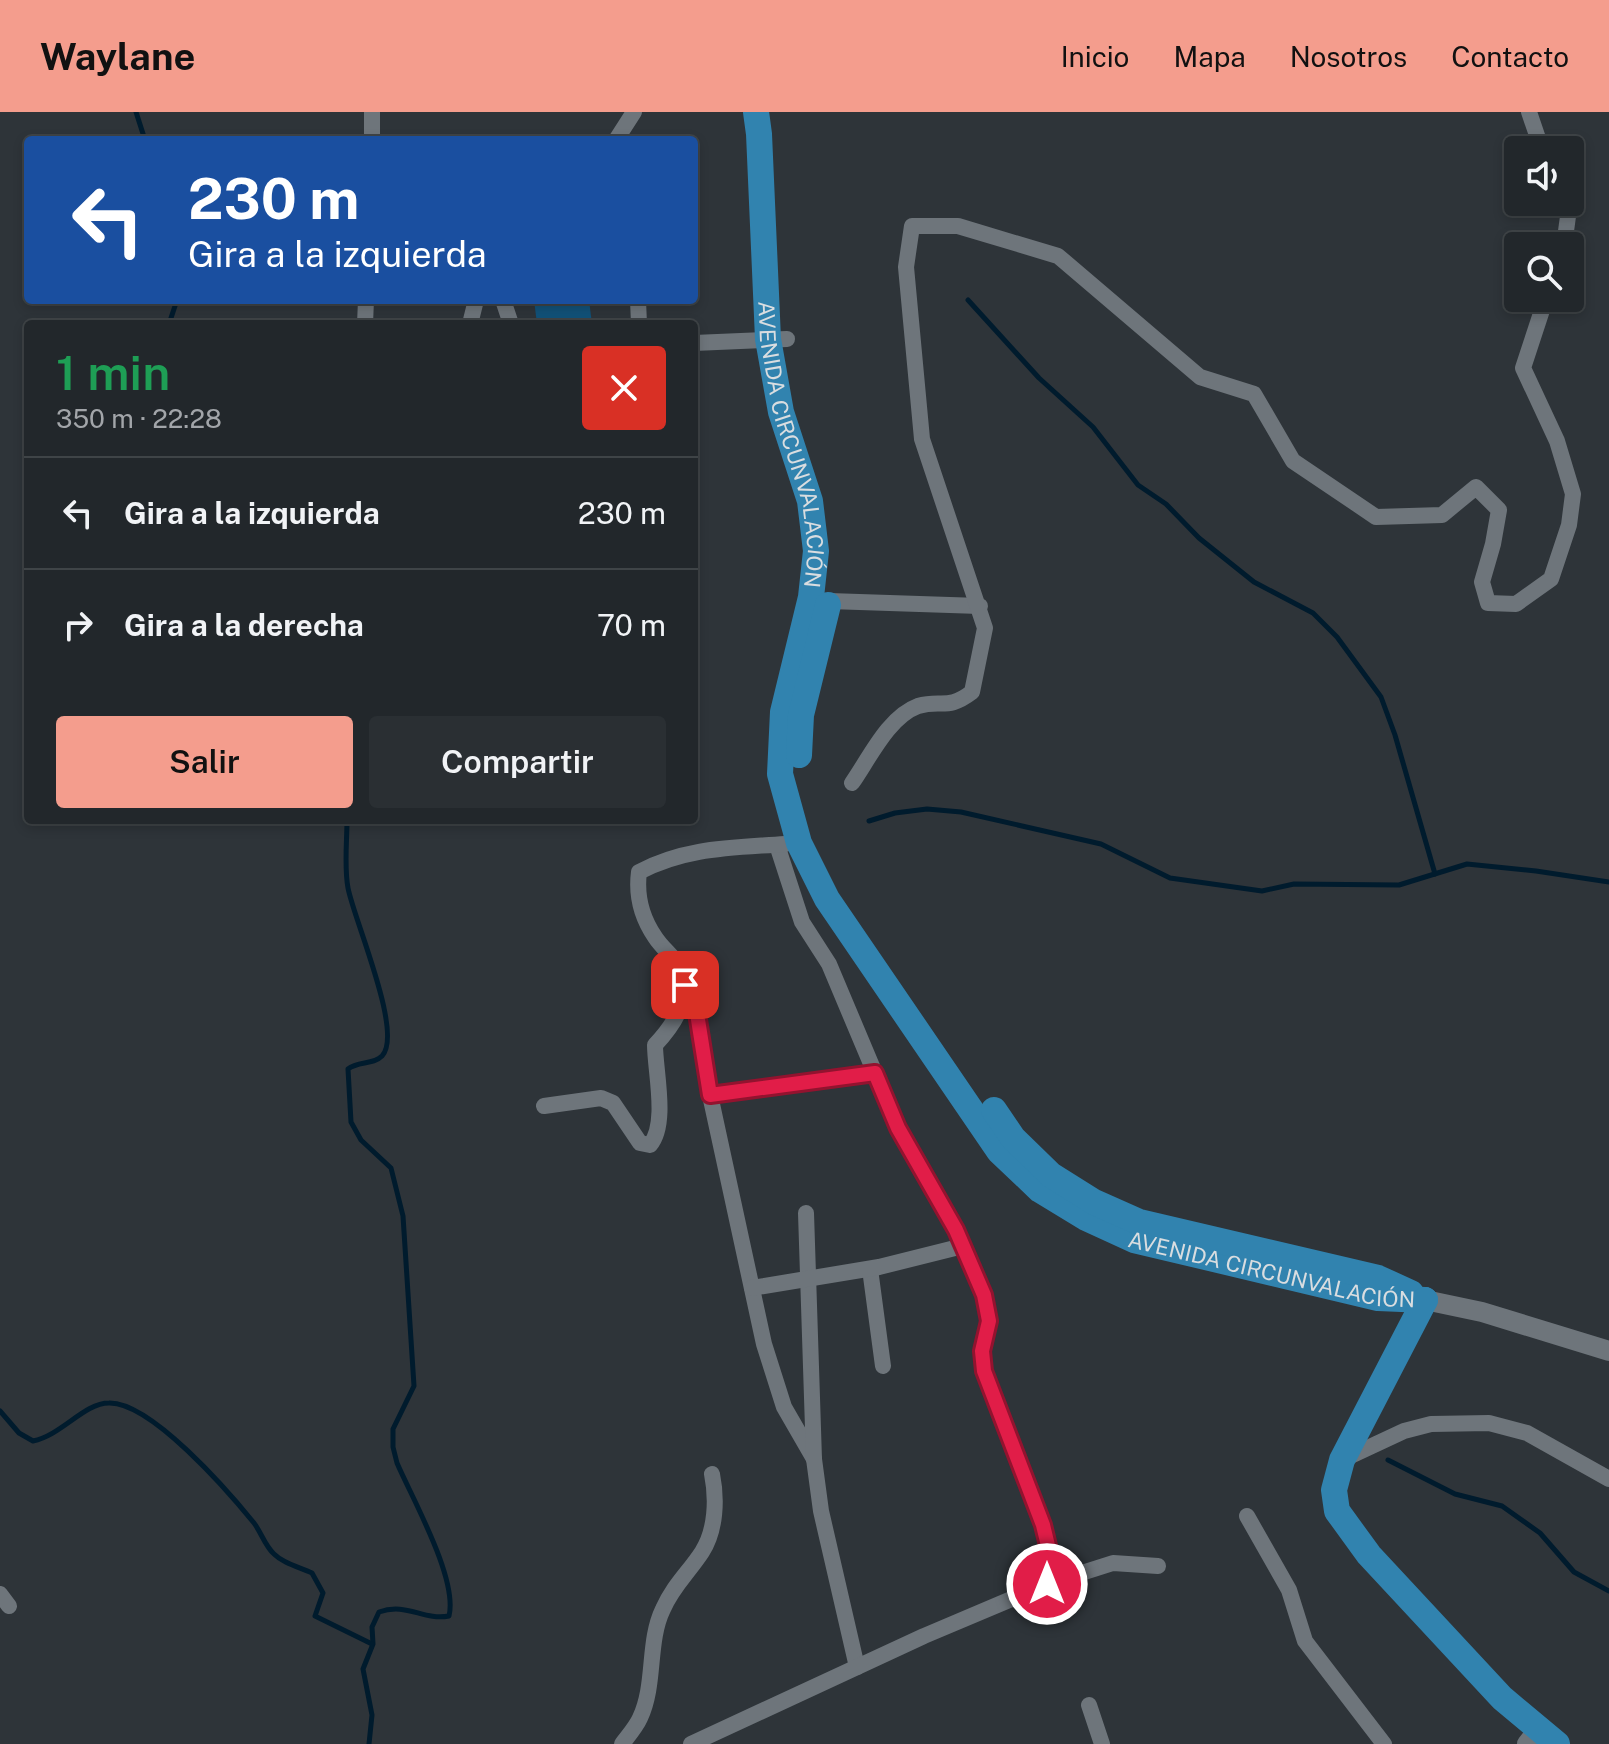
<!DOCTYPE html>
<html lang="es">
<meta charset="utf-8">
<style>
:root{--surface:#22272b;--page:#2a2f33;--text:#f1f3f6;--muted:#a2a5a9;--line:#3f4447;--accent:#f49d8d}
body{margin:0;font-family:"Public Sans",sans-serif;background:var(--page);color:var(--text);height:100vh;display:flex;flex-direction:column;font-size:30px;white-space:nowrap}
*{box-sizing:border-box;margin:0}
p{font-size:26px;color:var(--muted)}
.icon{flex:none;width:44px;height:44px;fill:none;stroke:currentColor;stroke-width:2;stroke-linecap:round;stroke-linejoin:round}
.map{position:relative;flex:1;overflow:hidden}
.drawer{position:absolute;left:24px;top:208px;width:674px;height:504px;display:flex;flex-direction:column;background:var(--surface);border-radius:8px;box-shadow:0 4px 12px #0003,0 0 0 2px var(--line)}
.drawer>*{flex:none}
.guide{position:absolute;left:24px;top:24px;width:674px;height:168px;border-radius:8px;box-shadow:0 4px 12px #0003,0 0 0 2px var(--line);background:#1a4fa0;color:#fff;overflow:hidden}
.tools{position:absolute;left:1504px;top:24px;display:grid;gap:16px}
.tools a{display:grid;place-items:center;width:80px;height:80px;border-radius:8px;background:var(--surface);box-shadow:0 4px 12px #0003,0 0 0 2px var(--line);font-size:40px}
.pin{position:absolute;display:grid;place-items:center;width:68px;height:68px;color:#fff;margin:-34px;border-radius:16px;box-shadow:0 4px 12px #0006}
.me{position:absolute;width:88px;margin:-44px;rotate:0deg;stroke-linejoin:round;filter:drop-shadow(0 0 6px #0008)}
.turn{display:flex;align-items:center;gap:28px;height:168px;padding:0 32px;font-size:36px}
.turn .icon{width:104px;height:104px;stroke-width:2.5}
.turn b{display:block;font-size:56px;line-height:68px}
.round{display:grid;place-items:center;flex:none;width:84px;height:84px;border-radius:8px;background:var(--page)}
.headline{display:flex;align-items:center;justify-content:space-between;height:136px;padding:0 32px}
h1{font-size:48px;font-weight:600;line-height:60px;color:#1e9e55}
.action{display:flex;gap:16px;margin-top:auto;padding:16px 32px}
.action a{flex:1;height:92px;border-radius:8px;background:var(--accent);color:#111;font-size:32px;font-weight:600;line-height:92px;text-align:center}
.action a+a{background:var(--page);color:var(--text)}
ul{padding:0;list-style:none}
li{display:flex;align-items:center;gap:24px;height:112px;padding:0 32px;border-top:2px solid var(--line)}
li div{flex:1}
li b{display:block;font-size:30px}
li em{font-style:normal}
header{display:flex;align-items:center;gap:48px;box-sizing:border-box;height:112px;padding:0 40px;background:var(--accent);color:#111}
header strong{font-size:38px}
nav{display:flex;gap:44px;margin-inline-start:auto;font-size:28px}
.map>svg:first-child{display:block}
.green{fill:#125279}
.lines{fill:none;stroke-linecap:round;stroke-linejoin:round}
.stream{stroke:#001b2d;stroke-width:5}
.minor{stroke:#6e757b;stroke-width:16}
.tertiary{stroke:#6e757b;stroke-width:20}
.primary{stroke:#3183af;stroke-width:26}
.route-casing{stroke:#92132f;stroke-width:20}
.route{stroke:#e11d48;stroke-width:14}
.labels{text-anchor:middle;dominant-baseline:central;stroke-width:8;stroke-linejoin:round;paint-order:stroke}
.street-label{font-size:22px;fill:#d9dde0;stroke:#242a2f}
</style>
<header>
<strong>Waylane</strong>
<nav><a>Inicio</a><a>Mapa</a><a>Nosotros</a><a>Contacto</a></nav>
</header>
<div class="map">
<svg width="1609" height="1632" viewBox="0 0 1609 1632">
<rect width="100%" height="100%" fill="#2e3439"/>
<path class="green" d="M 534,188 L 589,188 L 592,212 L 537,212 Z"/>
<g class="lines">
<g class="stream">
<path d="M 136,0 L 145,28"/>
<path d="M 968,188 L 1039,266 L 1093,315 L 1138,373 L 1166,392 L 1199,426 L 1254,470 L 1313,501 L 1337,525 L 1381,585 L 1395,623 L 1435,762"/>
<path d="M 169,212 L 177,188"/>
<path d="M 347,708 C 347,730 344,755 348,776 C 354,808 404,921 382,944 C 373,953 358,949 348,957 L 351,1010 L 361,1028 L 391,1056 L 403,1104 L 414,1274 L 393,1317 L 393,1335 L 397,1351 C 413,1388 458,1467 449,1504 C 423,1509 407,1490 379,1500 L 372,1515 L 373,1532 L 363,1557 L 372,1603 L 369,1632"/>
<path d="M 869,709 L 895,701 L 927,697 L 961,700 L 1101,732 L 1170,766 L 1262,779 L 1294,772 L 1399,773 L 1467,752 L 1536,759 L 1609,770"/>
<path d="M 0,1299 L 19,1321 L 33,1329 C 62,1323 84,1291 109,1291 C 151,1290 228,1379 254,1411 C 261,1420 265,1434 274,1442 C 284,1452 299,1455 312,1461 L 323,1481 L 315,1504 L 372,1532"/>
<path d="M 1388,1348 L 1455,1382 L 1502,1394 L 1540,1421 L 1574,1460 L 1609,1479"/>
</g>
<g class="minor">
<path d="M 1529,0 L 1542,38"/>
<path d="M 372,28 L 372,0"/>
<path d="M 616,28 L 634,0"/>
<path d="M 1564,134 L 1573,67 L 1570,66"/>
<path d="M 503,188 L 511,212"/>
<path d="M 638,188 L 639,212"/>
<path d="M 365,212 L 366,188"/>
<path d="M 470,212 L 476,188"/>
<path d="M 694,231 L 787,227"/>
<path d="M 829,489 L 980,494"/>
<path d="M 852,671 C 869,647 888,605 918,594 C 942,587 947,599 972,580 L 985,516 L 922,327 L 906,155 L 912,114 L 958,114 L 1058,144 L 1200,265 L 1254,282 L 1293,349 L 1376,405 L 1442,403 L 1476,375 L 1499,398 L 1493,432 L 1482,470 L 1488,491 L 1516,492 L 1551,467 L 1569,413 L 1573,382 L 1557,329 L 1523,256 L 1546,186"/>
<path d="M 777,733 L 802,810 L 829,852 L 898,1016 L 956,1118 L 984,1183 L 989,1209 L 982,1239 L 984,1259 L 1043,1413 L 1050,1442 L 1047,1472"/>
<path d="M 686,873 L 696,895 L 710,983 L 764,1232 L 784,1295 L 814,1347"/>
<path d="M 710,983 L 875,961"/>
<path d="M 544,994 L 601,986 L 613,991 L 640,1031 L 650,1033 C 668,1012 655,959 655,933 C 673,914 696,881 679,854 C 673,844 662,836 655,825 C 642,806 636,783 639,760 C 686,735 733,736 785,732"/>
<path d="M 806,1101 L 814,1347 L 821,1399 L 857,1555"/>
<path d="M 870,1157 L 883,1254"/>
<path d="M 752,1176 L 879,1155 L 963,1134"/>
<path d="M 1344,1347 L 1404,1319 L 1431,1312 L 1489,1311 L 1527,1321 L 1609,1367"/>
<path d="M 1247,1404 L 1289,1478 L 1305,1529 L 1384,1632"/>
<path d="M 0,1482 L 9,1494"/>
<path d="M 1089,1593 L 1102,1632"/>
<path d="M 622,1632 C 628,1624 636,1615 640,1606 C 656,1572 647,1530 663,1497 C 673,1474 689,1460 702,1440 C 716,1418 717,1387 712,1362"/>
<path d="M 691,1632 L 924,1524 L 1047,1472 L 1113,1451 L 1158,1454"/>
</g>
<g class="tertiary">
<path d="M 1425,1188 L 1482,1200 L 1609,1239"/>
<path d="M 1527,1632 L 1538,1618"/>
</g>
<g class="primary">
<path id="s1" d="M 756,0 L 759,22 L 768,227 L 781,300 L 810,389 L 816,439 L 811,485 L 783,600 L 780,662 L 799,731 L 827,787 L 999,1039 L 1040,1078 L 1086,1106 L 1134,1128 L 1378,1186 L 1425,1188"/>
<path d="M 799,643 L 801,603 L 828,493"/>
<path d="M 994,998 L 1013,1026 L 1051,1063 L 1094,1090 L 1139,1110 L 1378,1166 L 1411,1181"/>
<path d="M 1425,1188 L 1342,1348 L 1334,1378 L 1337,1399 L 1369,1443 L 1502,1586 L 1557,1632"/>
</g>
</g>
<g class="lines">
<g class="route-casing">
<path id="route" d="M 685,873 L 696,895 L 710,983 L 875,961 L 898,1016 L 956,1118 L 984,1183 L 989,1209 L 982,1239 L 984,1259 L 1043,1413 L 1050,1442 L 1047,1472"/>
</g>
<use href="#route" class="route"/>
</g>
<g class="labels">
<g class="street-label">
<text stroke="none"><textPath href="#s1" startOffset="336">AVENIDA CIRCUNVALACIÓN</textPath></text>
<text stroke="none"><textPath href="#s1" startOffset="1416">AVENIDA CIRCUNVALACIÓN</textPath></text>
</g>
</g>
</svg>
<div class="tools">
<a><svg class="icon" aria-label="sound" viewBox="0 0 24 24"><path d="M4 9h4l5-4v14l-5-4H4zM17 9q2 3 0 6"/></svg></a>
<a><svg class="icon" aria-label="search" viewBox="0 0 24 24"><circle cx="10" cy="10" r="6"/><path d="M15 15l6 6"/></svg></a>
</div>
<div class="pin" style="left:685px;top:873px;background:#d93025"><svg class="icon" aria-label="arrive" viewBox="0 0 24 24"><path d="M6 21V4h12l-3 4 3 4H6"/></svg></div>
<svg class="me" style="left:1047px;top:1472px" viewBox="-20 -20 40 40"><circle r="17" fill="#e11d48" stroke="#fff" stroke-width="3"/><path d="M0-11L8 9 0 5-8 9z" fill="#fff"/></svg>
<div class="guide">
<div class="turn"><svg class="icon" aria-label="left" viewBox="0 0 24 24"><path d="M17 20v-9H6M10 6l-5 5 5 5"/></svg><div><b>230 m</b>Gira a la izquierda</div></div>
</div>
<section class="drawer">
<div class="headline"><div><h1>1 min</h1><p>350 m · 22:28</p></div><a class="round" style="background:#d93025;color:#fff"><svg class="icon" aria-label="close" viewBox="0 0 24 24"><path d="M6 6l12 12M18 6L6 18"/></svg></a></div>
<ul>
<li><svg class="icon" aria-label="left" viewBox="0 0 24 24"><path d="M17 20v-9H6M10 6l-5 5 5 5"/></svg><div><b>Gira a la izquierda</b></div><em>230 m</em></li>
<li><svg class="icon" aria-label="right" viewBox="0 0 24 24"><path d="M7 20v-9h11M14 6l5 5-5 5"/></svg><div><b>Gira a la derecha</b></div><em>70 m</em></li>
</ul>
<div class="action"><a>Salir</a><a>Compartir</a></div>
</section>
</div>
